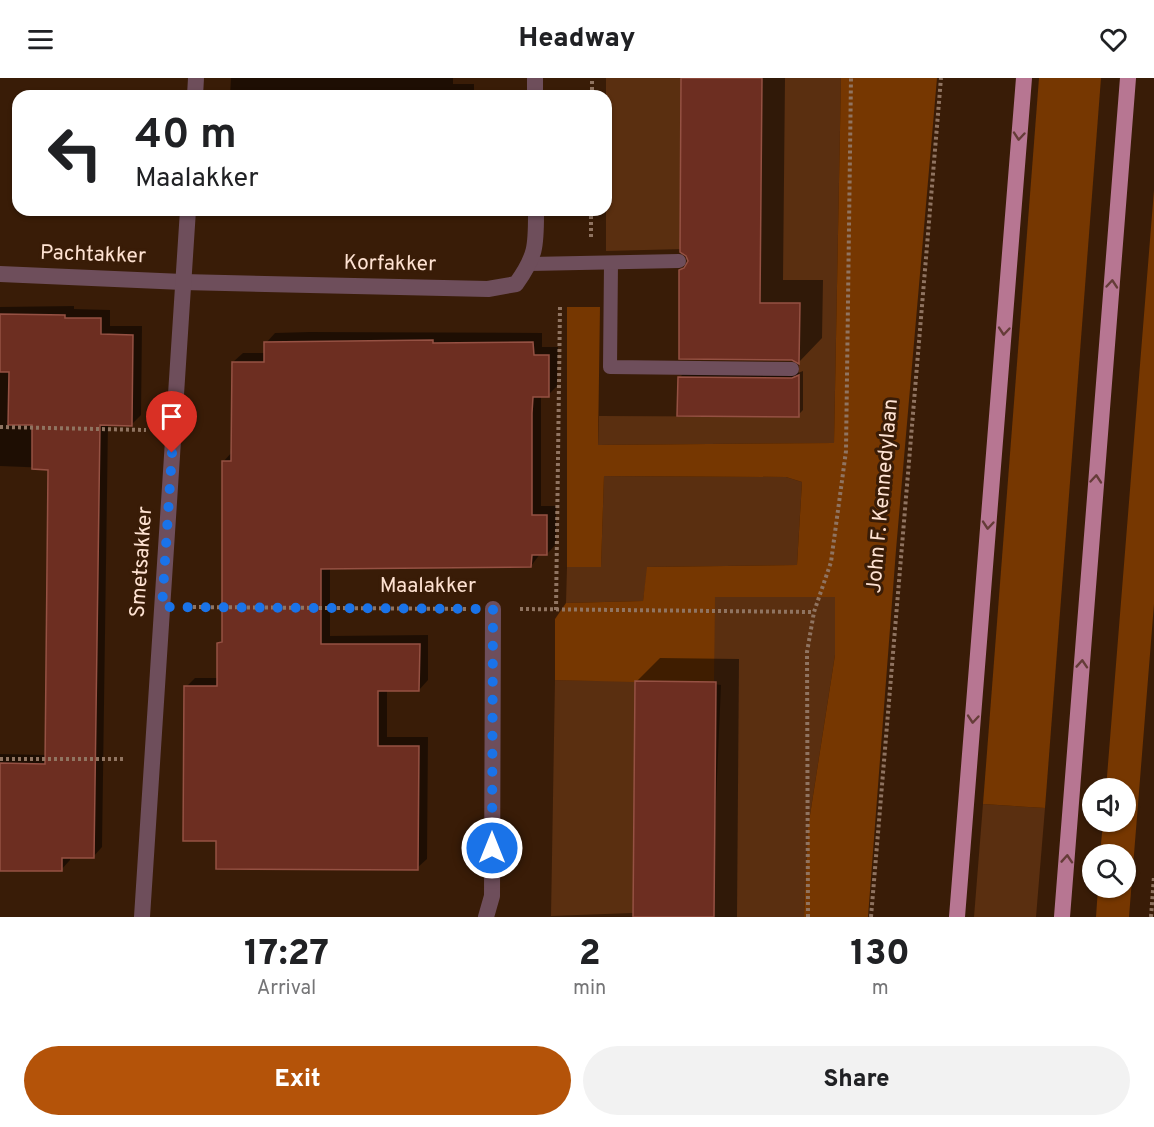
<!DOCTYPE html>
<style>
:root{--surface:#fff;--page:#f2f2f2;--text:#202124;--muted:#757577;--accent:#b45309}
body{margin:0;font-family:Overpass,sans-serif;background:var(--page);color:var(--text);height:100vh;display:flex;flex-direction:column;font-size:22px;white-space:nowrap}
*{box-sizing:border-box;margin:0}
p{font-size:20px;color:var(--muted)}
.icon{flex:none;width:33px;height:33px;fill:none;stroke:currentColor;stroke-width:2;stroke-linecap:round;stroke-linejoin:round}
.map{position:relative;height:839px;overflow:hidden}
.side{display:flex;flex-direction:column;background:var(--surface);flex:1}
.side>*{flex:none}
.banner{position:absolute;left:12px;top:12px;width:600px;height:126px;border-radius:18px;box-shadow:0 2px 4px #0004;background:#fff;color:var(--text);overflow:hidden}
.buttons{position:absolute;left:1082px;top:700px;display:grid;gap:12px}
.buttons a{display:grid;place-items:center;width:54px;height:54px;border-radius:50%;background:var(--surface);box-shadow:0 2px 4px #0004;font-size:30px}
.pin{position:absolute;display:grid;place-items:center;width:51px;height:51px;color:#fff;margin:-62px -26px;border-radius:50% 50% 50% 0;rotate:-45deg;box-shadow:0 0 6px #0007}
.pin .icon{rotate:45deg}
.me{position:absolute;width:66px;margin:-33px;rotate:0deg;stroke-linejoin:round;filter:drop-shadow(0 0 4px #0008)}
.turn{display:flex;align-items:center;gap:21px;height:126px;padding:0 24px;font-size:27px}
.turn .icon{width:78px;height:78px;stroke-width:2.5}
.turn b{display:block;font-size:42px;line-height:51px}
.eta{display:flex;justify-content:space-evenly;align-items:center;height:102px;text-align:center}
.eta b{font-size:36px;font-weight:800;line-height:42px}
.primary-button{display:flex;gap:12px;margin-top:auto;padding:12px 24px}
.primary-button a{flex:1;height:69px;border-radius:36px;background:var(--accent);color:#fff;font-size:24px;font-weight:800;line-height:69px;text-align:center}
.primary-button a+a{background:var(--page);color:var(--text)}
header{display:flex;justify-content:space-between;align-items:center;height:78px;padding:0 24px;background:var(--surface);font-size:27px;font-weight:800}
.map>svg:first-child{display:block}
.green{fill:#5a2f10}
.forest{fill:#763701}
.shadow{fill:#0007}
.building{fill:#6d2e21;stroke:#955143;stroke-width:1.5}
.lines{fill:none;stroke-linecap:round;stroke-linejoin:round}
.path{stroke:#907461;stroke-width:4;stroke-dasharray:3 3;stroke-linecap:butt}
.service{stroke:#6e4e5b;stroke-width:14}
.minor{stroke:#6e4e5b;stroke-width:16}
.primary{stroke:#b77692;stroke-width:16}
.oneway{stroke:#653c38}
.route{stroke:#1a73e8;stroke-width:10;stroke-dasharray:0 18}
.labels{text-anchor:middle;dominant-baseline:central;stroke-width:6;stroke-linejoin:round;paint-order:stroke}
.street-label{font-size:21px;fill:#fee2d2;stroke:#391c07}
</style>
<header><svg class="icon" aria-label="menu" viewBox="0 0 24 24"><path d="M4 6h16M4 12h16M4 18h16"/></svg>Headway<svg class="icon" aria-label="heart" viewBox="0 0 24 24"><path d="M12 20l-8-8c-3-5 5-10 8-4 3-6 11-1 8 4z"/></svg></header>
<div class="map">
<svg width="1154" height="839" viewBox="0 0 1154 839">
<rect width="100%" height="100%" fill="#391c07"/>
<g class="green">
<path d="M 606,0 L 682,0 L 684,171 L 606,173 Z"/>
<path d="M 762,0 L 841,0 L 834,365 L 598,367 L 599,338 L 798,339 L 800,226 L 760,225 Z"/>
<path d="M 604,398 L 786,399 L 802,404 L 797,487 L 648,489 L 643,523 L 566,525 L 567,489 L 601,488 Z"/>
<path d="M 714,519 L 835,519 L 835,577 L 808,750 L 804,839 L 711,839 L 721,607 L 714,606 Z"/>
<path d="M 555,602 L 635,603 L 633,835 L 551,838 Z"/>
<path d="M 983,726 L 1045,730 L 1036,839 L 974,839 Z"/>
</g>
<g class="forest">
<path d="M 841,0 L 937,0 L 896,472 L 868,839 L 804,839 L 808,750 L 835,577 L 835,519 L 715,519 L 714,606 L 555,602 L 555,541 L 566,525 L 643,523 L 647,489 L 797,487 L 802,404 L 786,399 L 604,398 L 601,489 L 567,489 L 567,229 L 600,229 L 598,367 L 834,365 Z"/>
<path d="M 1039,0 L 1101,0 L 1045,730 L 983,726 Z"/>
<path d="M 1154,112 L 1154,526 L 1129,839 L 1096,839 L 1098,810 L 1125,810 L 1125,777 L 1100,777 L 1103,744 L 1125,744 L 1125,711 L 1106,711 Z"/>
</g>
<g class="shadow">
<path d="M 231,0 L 453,0 L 453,6 L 474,6 L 474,18 L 230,18 Z"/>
<path d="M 683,0 L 785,0 L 783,202 L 823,202 L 822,260 L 799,284 L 681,193 L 690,184 Z"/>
<path d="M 245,132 L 467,132 L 463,137 L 245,137 Z"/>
<path d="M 74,228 L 74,231 L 110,232 L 110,248 L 142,248 L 141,337 L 132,346 L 108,346 L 102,769 L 93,779 L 70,779 L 70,782 L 61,792 L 0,791 L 0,676 L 47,677 L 49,390 L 0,388 L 0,229 Z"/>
<path d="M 309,254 L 542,255 L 542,269 L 558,269 L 557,308 L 548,317 L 541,317 L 541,428 L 556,428 L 556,466 L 547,476 L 540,476 L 531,488 L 330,490 L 330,558 L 428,557 L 428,602 L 419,612 L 387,612 L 387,659 L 428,659 L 427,781 L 417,790 L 186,609 L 195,600 L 219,600 L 219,565 L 223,561 L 223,384 L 232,374 L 233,284 L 243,275 L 266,275 L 266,265 L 275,255 Z"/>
<path d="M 803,293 L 803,332 L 798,337 L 680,299 L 685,294 L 798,295 Z"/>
<path d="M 660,580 L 739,581 L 737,839 L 635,839 L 636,604 Z"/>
</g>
<g class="building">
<path d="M 681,0 L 762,0 L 760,225 L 800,225 L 799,286 L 792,282 L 679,281 L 679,192 L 684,190 L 688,183 L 686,178 L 680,174 Z"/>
<path d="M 0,236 L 65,237 L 65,240 L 101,240 L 101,256 L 133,257 L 132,348 L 100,347 L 94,780 L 62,780 L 62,793 L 0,793 L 0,685 L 45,686 L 48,392 L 32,391 L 32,347 L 8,347 L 9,294 L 0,294 Z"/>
<path d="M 433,262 L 433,265 L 533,264 L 534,277 L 549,277 L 549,319 L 533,319 L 532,335 L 532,437 L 547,437 L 547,477 L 532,477 L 531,489 L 321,491 L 321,566 L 420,566 L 419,613 L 378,613 L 378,668 L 419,668 L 418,792 L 216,791 L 216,763 L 183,763 L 184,608 L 217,608 L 217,565 L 222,564 L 222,383 L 231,383 L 232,284 L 264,284 L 264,264 Z"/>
<path d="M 799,297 L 799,339 L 677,338 L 678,299 L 792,300 Z"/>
<path d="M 635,603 L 716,604 L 714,839 L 633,839 Z"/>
</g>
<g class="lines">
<g class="path">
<path d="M 592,18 L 592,0"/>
<path d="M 591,159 L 591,132"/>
<path d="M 0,349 L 146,352"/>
<path d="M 187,529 L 467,531"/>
<path d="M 520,531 L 814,534"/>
<path d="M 556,532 L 560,229"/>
<path d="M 0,681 L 125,681"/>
<path d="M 808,839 L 807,574 L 814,534 L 831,484 L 846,373 L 851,0"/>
<path d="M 871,839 L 941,0"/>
<path d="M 1151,839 L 1154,798"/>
</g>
<g class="service">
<path d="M 611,185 L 610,289 L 792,291"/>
<path d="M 530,186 L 679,183"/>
</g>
<g class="minor">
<path d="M 535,0 L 535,18"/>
<path d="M 195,18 L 196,0"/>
<path d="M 0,196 L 183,204 L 488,211 L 516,206 C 537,177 536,166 536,132"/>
<path d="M 142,839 L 188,132"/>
<path d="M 486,839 L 492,818 L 493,531"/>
</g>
<g class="primary">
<path d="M 957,839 L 1024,0"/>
<path d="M 1062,839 L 1128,0"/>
</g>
</g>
<defs><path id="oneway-chevron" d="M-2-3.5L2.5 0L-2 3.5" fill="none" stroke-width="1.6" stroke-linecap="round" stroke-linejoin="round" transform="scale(1.5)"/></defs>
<g class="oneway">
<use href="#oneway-chevron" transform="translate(1019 58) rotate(95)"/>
<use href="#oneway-chevron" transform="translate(1112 206) rotate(-85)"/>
<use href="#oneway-chevron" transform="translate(1004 253) rotate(95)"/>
<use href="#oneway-chevron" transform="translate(1096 401) rotate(-85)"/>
<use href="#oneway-chevron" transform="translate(988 447) rotate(95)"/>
<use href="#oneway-chevron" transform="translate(1082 586) rotate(-86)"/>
<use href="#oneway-chevron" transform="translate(973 641) rotate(95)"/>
<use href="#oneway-chevron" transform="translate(1067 781) rotate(-86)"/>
</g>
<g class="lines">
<path class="route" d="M 172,375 L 162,529 L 493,531 L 492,770"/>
</g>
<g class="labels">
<g class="street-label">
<text transform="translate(93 177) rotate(2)">Pachtakker</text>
<text transform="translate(390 186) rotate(1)">Korfakker</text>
<text transform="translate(883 418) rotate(-85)">John F. Kennedylaan</text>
<text transform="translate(142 484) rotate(-86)">Smetsakker</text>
<text x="428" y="508">Maalakker</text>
</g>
</g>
</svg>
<div class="buttons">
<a><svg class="icon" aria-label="sound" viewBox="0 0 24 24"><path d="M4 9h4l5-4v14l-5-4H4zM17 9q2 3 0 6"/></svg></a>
<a><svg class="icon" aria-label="search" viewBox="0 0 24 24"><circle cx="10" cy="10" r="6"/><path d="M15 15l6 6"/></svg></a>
</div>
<div class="pin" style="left:172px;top:375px;background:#d93025"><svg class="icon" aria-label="arrive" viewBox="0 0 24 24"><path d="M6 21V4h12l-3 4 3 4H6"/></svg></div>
<svg class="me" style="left:492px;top:770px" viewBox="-20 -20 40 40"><circle r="17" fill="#1a73e8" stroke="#fff" stroke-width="3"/><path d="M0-11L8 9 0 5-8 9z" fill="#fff"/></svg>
<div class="banner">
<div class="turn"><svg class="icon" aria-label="left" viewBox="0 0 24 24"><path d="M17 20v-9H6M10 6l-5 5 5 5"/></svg><div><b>40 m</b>Maalakker</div></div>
</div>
</div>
<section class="side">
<div class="eta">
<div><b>17:27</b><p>Arrival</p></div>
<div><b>2</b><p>min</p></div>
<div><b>130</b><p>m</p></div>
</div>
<div class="primary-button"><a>Exit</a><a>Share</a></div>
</section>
